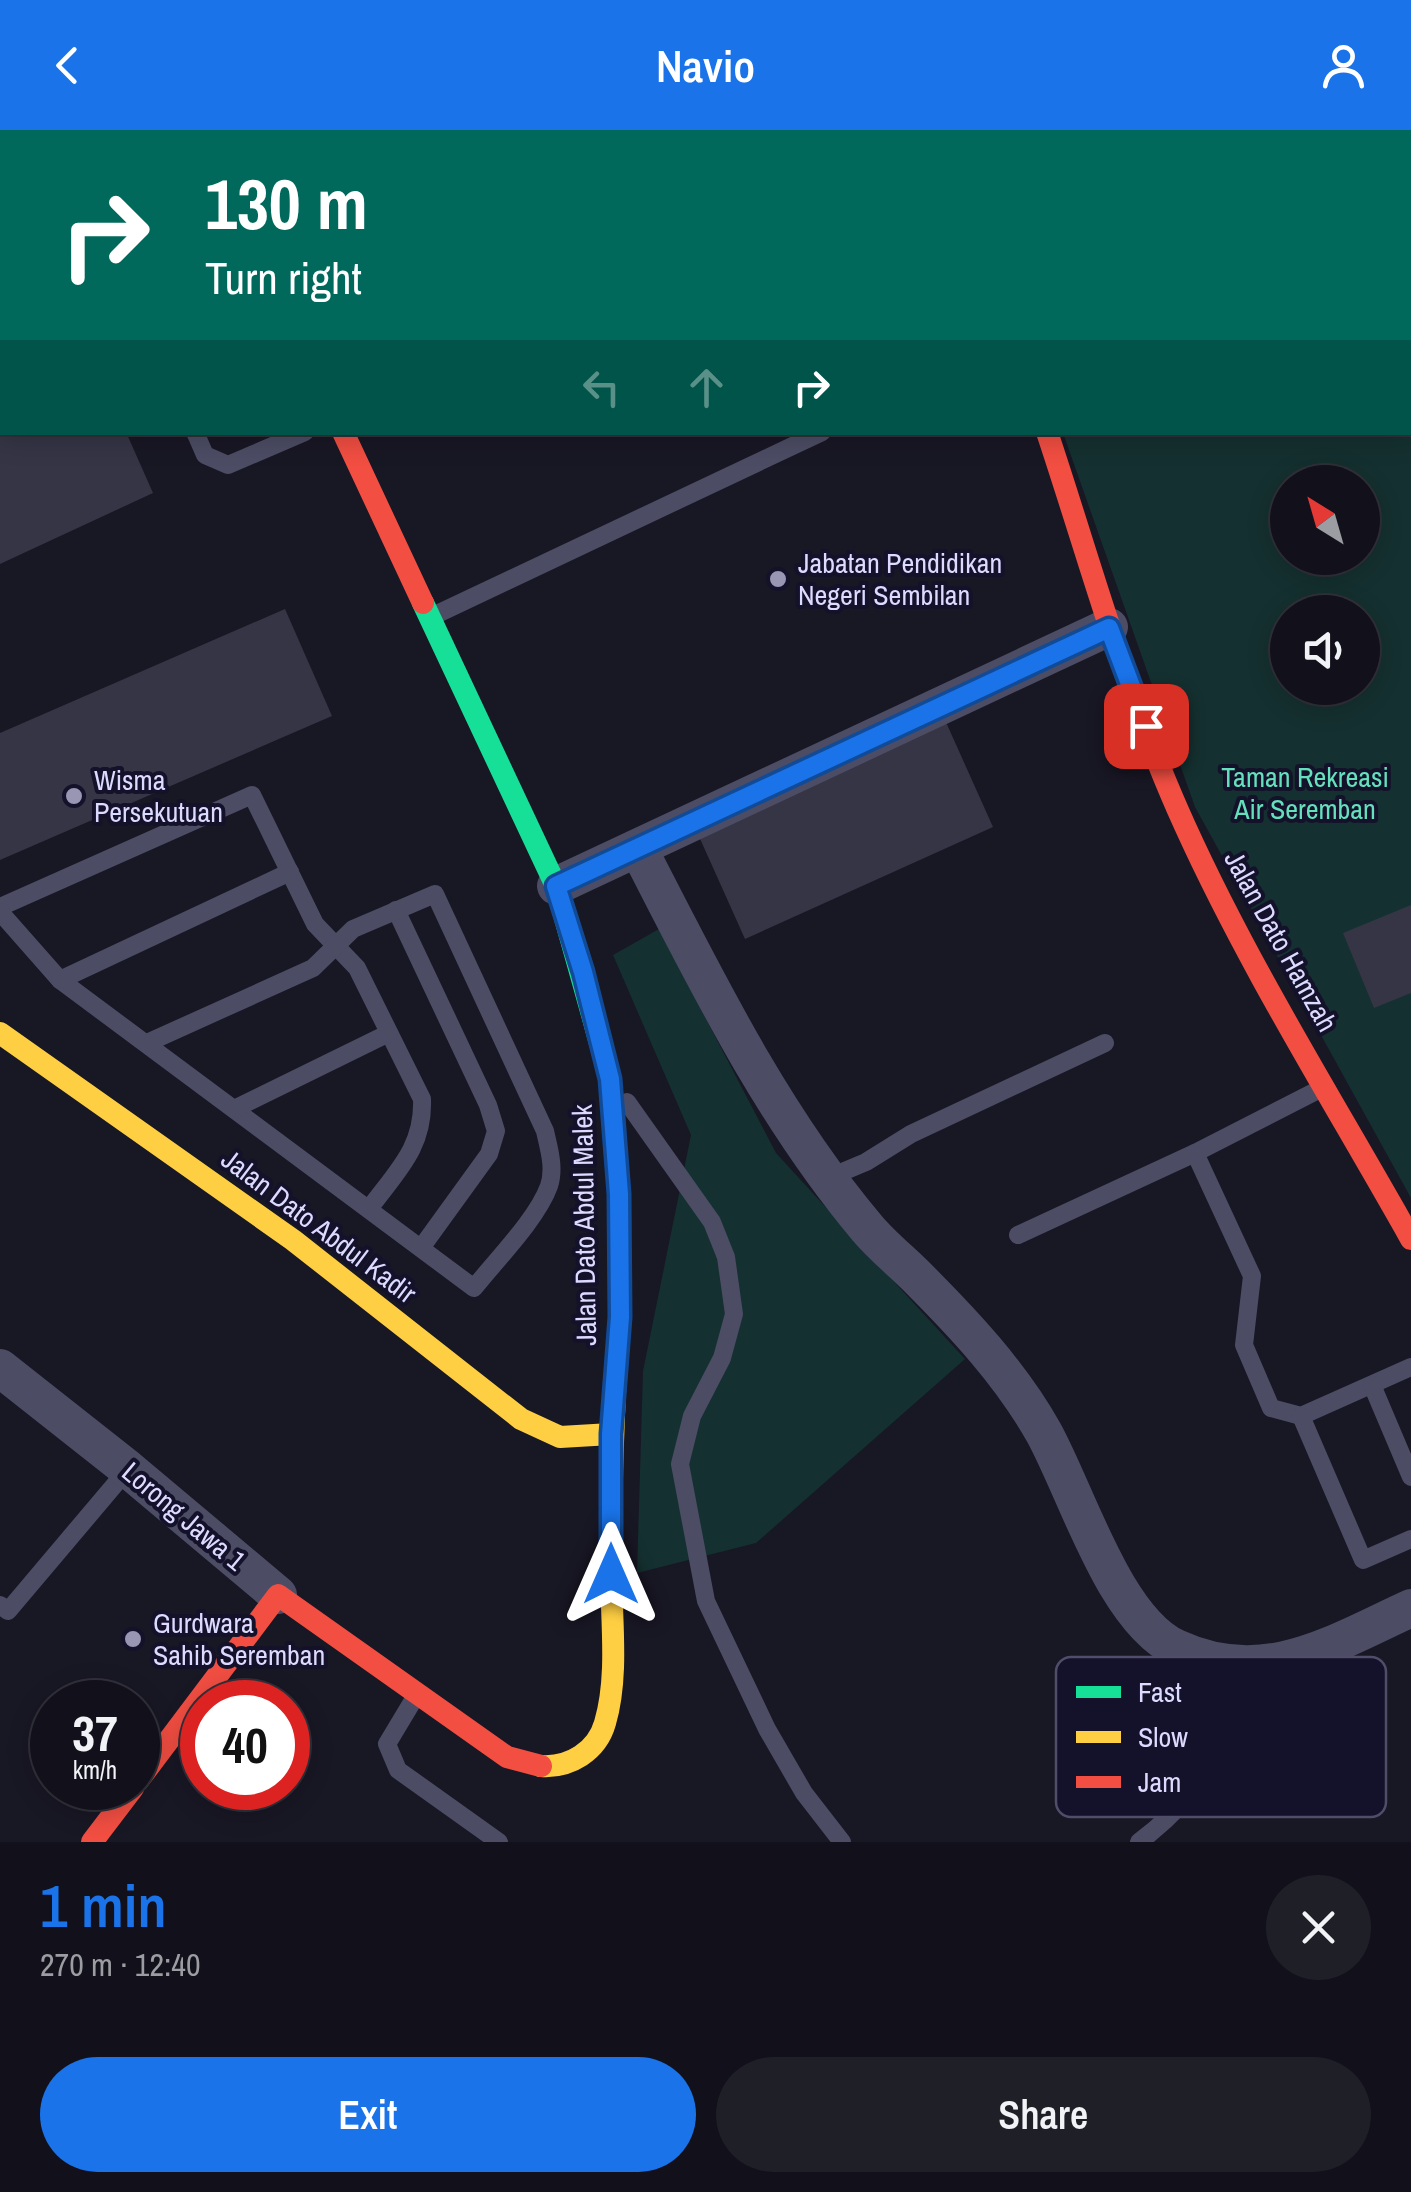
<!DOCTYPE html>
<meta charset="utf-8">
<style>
:root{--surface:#12111b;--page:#1f1f28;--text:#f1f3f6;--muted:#9c9da3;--line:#31313a;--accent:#1a73e8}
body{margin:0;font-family:"Archivo Narrow",sans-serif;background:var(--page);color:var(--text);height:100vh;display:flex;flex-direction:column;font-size:38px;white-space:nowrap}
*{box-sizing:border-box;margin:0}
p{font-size:32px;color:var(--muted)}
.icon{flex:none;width:55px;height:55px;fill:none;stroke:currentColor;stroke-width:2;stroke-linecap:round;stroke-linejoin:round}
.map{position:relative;height:1712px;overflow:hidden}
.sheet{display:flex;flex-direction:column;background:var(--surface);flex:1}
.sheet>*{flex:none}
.banner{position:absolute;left:0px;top:0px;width:1412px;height:305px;box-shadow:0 5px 25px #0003,0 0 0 2px var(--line);background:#00695c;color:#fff;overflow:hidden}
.needle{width:65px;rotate:323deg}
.tools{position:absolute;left:1270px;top:335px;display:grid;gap:20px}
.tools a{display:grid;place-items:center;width:110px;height:110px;border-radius:50%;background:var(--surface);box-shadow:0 5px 25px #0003,0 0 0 2px var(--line);font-size:50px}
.speed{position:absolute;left:30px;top:1550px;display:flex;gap:20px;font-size:50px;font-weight:700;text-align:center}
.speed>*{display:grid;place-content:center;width:130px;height:130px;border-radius:50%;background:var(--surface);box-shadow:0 5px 25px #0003,0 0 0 2px var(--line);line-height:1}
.speed small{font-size:25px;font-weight:400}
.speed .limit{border:15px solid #d22;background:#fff;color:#111}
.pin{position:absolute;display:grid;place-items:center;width:85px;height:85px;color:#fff;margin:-42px;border-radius:20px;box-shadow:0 5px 15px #0006}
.me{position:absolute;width:110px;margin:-55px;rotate:0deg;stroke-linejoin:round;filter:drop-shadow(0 0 8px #0008)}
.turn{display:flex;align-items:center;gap:35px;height:210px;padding:0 40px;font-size:45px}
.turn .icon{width:130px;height:130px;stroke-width:2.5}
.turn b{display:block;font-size:70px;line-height:85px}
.lanes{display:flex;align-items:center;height:95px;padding:0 40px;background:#0003;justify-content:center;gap:50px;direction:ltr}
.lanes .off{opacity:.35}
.round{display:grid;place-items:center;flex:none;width:105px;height:105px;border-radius:52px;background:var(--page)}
.headline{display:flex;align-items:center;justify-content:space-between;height:170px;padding:0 40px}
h1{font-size:60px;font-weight:600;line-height:75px;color:var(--accent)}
.primary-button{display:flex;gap:20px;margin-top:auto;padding:20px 40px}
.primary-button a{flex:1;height:115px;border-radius:60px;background:var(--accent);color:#fff;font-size:40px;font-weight:600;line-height:115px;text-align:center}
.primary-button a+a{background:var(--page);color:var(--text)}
header{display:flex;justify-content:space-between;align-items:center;height:130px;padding:0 40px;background:var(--accent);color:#fff;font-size:45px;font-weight:600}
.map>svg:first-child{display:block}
.green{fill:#153030;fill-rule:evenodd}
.building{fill:#363546}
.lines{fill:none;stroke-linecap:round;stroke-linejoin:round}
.lane{stroke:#4c4c65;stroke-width:18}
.street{stroke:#4c4c65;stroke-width:38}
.fast{stroke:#16e098;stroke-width:22}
.slow{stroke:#ffcf43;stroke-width:22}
.jam{stroke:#f24e42;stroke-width:22}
.route-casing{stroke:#114b97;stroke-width:25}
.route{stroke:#1a73e8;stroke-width:18}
.poi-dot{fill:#9896b2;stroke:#14112a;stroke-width:4}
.labels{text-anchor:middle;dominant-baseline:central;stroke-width:8;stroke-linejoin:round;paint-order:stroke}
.poi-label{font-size:28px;fill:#dddaff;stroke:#14112a;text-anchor:start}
.park-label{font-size:28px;fill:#64e1bc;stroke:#14112a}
.street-label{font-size:28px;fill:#dddaff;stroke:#14112a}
.key{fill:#14112a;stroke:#504d6a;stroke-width:2.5}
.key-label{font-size:28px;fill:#dddaff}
</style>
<header><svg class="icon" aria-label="back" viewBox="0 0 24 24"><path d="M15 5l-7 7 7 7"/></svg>Navio<svg class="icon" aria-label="person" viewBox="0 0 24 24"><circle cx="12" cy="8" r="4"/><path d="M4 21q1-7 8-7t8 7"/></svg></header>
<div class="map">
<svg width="1411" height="1712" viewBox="0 0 1411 1712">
<rect width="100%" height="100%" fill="#181724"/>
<g class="green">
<path d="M 874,0 L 1411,0 L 1411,1068 L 1195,677 L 1063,303 L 1410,302 L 1410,2 ZM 1288,352 L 1362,352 L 1362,428 L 1288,428 ZM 1288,482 L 1362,482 L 1362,558 L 1288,558 Z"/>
<path d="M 659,799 L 776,1023 L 965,1229 L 756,1413 L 637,1443 L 643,1241 L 691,1005 L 613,825 Z"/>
</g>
<g class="building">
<path d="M 0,302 L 126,302 L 153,363 L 0,434 Z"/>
<path d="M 285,479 L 332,586 L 0,730 L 0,603 Z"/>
<path d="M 945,590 L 993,697 L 745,809 L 697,702 Z"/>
<path d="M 1411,775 L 1411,863 L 1374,878 L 1343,803 Z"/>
</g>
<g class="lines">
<g class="lane">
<path d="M 55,0 L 56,2"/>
<path d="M 1052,0 L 1054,2"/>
<path d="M 195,302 L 205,325 L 228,335 L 305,302"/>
<path d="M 435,485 L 822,302"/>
<path d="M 0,777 L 252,665 L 315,794 L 357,838 L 422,969 C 424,1018 396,1042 369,1079"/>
<path d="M 396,780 L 488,975 L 496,1001 L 489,1024 L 421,1118"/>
<path d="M 0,782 L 60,850 L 474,1158 C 497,1129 537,1089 549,1056 C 555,1038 549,1019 545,1001 L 435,764 L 353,799 L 313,838 L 147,913"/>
<path d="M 60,850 L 290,742"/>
<path d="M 627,972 L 712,1092 L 726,1127 L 734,1184 L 722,1228 L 692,1286 L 680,1334 L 706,1471 L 767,1599 L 804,1663 L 842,1712"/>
<path d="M 234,979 L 389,903"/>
<path d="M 1195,1023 L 1252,1146 L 1244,1215 L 1271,1278 L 1301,1286 L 1411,1237"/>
<path d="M 828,1048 L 866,1032 L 911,1004 L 1105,913"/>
<path d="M 1018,1105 L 1195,1023 L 1322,958"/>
<path d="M 1372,1255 L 1411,1347"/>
<path d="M 1301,1286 L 1363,1430 L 1411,1409"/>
<path d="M 0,1475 L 8,1481 L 128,1339"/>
<path d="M 414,1569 L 387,1614 L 398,1640 L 499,1712"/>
<path d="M 1139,1712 C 1206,1662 1229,1609 1262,1536"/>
</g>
<g class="street">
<path d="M 638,718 C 706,850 771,984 867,1098 C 882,1116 900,1130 916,1146 C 964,1194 1011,1244 1044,1303 C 1077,1363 1114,1489 1176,1518 C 1264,1559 1332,1514 1411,1478"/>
<path d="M 556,756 L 1109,497"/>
<path d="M 0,1238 L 128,1339 L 278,1465"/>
</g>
<g class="fast">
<path d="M 856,0 L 858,2"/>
<path d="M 423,473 L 556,756 L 610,949 L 619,1064 L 620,1187"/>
</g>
<g class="slow">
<path d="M 189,0 L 191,2"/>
<path d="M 256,2 L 257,0"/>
<path d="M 0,903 L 293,1110 L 521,1289 L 560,1307 L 611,1304"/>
<path d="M 541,1636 C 570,1638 597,1621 605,1593 C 619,1546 611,1488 611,1440 C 611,1355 613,1272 620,1187"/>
</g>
<g class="jam">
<path d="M 343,302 L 423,473"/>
<path d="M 1047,302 C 1091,434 1127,569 1185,696 C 1250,839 1334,972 1411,1109"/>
<path d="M 138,1651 L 278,1465 L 507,1627 L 541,1636"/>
<path d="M 92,1712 L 133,1658"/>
</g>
</g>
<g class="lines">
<g class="route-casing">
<path id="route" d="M 611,1444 L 611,1304 L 620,1187 L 619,1064 L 610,949 L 583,842 L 556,756 L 1109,498 L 1146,596"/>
</g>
<use href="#route" class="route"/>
</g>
<g class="poi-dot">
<circle cx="778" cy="449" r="10"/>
<circle cx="74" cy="666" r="10"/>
<circle cx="133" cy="1509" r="10"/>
</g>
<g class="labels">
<g class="poi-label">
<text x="798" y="433">Jabatan Pendidikan<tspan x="798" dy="32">Negeri Sembilan</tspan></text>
<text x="94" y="650">Wisma<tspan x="94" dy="32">Persekutuan</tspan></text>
<text x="153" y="1493">Gurdwara<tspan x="153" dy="32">Sahib Seremban</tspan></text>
</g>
<g class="park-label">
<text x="1305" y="647">Taman Rekreasi<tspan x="1305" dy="32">Air Seremban</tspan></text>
</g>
<g class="street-label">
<text transform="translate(1281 811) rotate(61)">Jalan Dato Hamzah</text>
<text transform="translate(584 1095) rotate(-91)">Jalan Dato Abdul Malek</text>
<text transform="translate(319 1096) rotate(37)">Jalan Dato Abdul Kadir</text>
<text transform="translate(184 1386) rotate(40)">Lorong Jawa 1</text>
</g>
</g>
<rect x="1056" y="1527" width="330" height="160" rx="15" class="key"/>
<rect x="1076" y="1556" width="45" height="12" fill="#16e098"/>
<rect x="1076" y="1601" width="45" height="12" fill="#ffcf43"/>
<rect x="1076" y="1646" width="45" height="12" fill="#f24e42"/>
<g class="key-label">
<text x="1138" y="1572">Fast</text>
<text x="1138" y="1617">Slow</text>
<text x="1138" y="1662">Jam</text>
</g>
</svg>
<div class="tools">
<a><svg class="needle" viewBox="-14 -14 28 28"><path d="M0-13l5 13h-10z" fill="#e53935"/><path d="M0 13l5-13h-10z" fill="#9c9da3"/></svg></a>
<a><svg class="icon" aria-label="sound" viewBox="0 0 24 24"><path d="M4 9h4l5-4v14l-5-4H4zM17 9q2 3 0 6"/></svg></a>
</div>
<div class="speed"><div>37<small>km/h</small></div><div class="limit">40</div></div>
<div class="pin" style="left:1146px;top:596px;background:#d93025"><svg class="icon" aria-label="arrive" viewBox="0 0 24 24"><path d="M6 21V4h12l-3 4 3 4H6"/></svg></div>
<svg class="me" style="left:611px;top:1444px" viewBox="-20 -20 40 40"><path d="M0-17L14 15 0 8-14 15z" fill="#1a73e8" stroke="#fff" stroke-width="4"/></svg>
<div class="banner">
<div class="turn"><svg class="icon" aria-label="right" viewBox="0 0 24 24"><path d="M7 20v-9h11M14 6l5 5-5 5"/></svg><div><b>130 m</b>Turn right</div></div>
<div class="lanes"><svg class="icon off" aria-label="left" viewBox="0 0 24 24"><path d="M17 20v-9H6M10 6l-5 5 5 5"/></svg><svg class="icon off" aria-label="ahead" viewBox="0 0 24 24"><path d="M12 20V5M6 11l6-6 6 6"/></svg><svg class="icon" aria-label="right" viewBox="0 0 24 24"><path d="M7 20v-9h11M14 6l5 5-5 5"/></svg></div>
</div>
</div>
<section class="sheet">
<div class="headline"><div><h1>1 min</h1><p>270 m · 12:40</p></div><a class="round"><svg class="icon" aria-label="close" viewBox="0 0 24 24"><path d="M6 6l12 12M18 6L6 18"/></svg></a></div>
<div class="primary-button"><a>Exit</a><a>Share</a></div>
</section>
